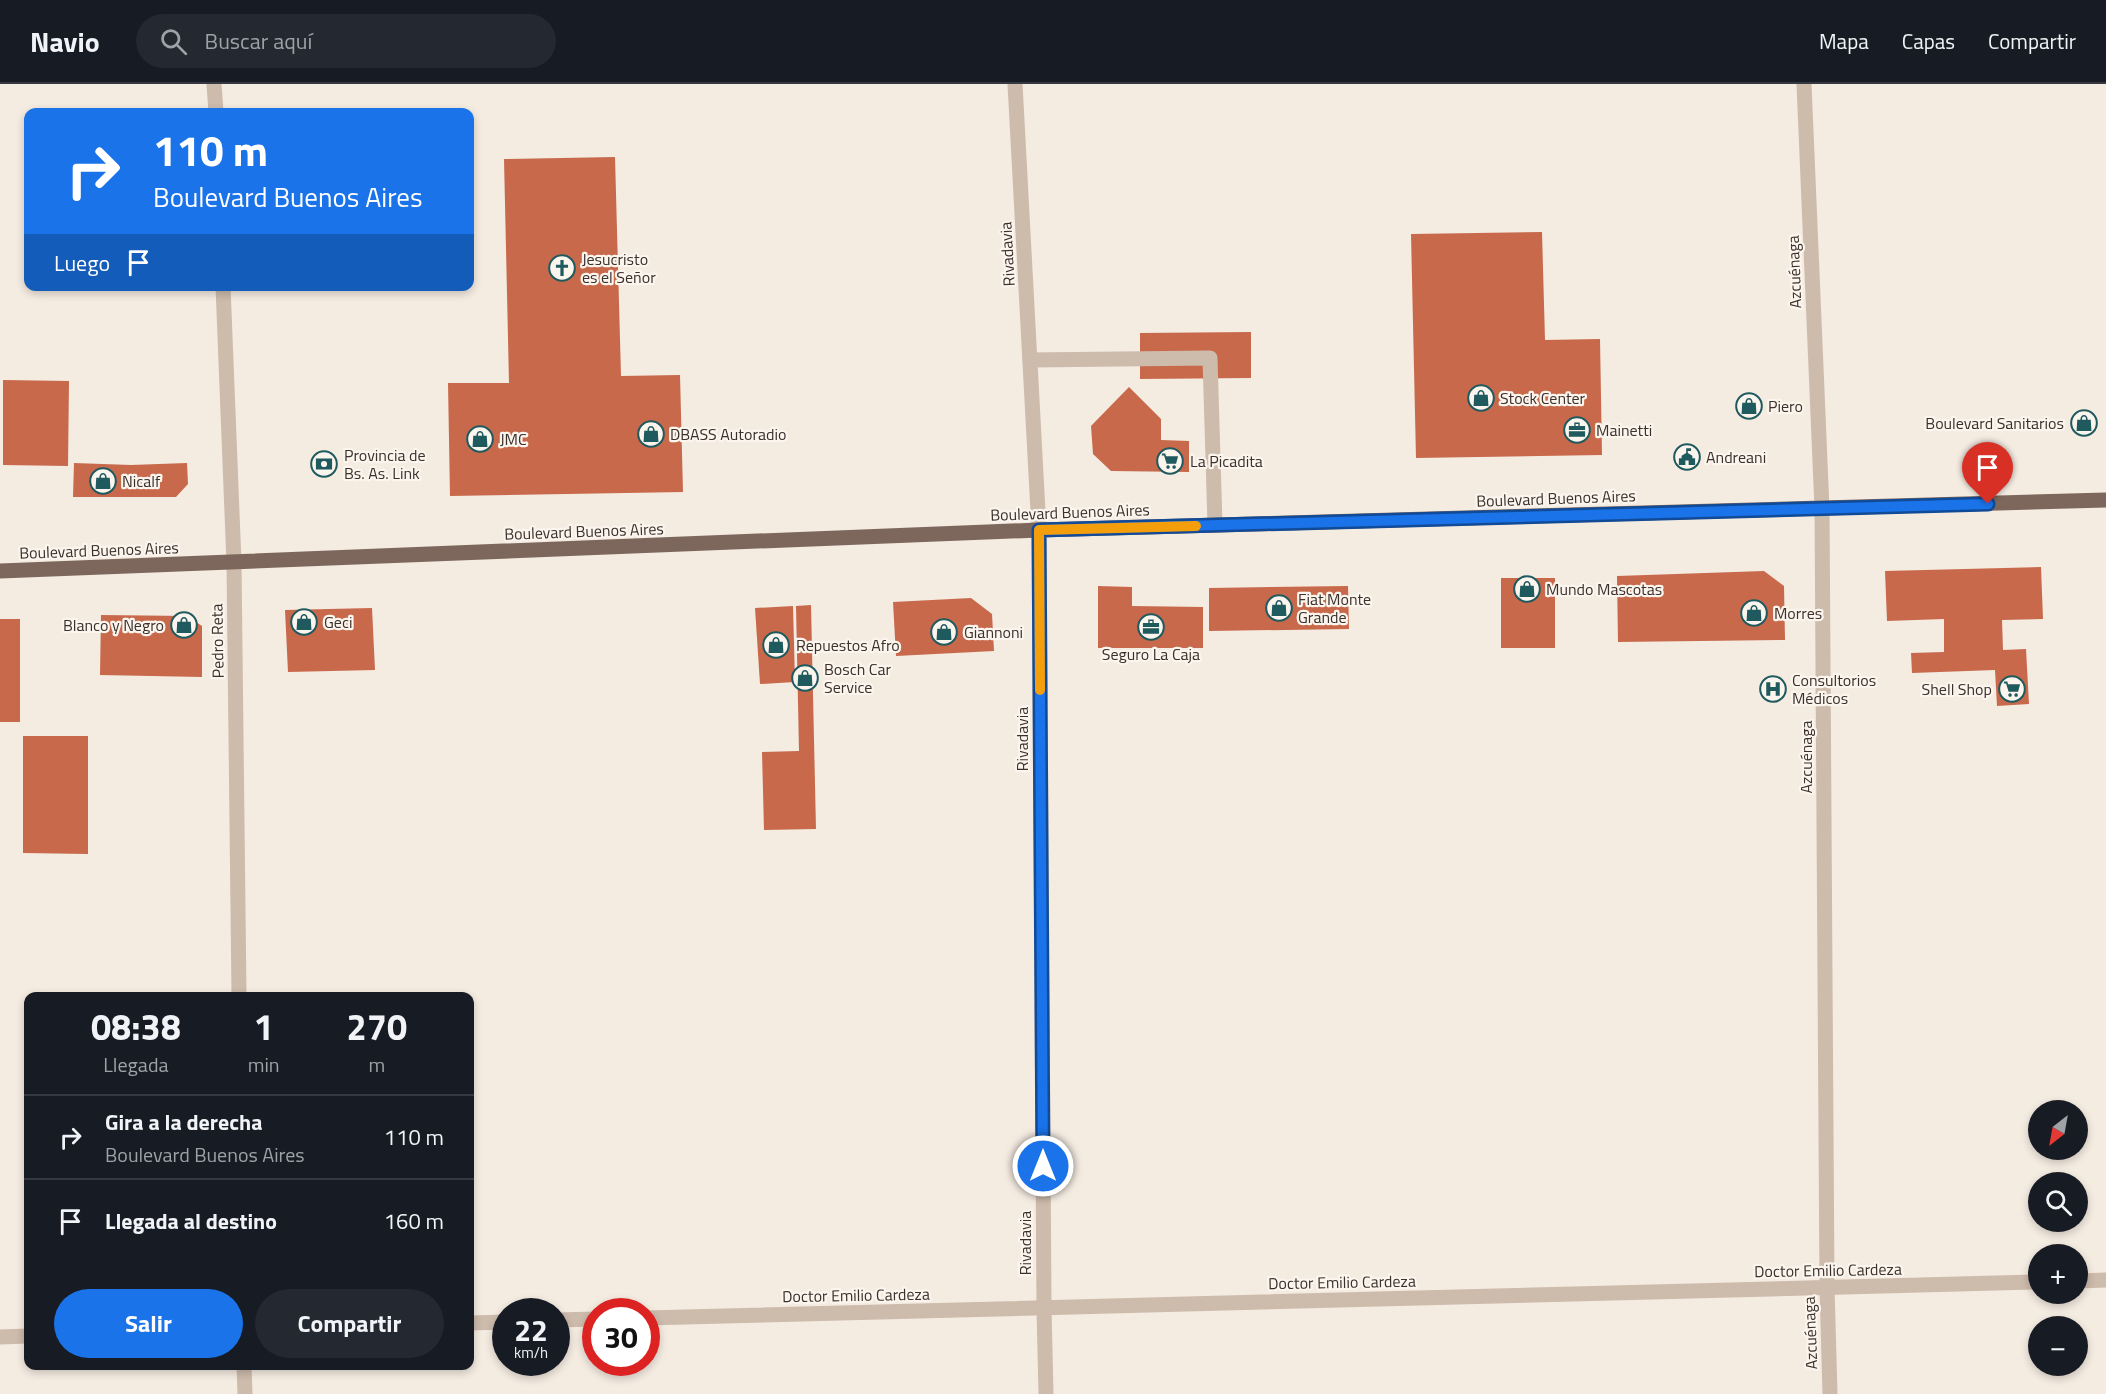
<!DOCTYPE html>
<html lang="es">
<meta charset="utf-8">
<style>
:root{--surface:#171b24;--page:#242831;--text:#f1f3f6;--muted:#9ea1a6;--line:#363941;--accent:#1a73e8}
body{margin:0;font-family:"Titillium Web",sans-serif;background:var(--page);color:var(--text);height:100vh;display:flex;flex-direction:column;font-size:22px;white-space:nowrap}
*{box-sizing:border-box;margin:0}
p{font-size:20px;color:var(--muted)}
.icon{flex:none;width:33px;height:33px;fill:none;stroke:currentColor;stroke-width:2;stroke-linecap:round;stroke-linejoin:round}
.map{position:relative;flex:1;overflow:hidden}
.panel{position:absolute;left:24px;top:908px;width:450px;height:378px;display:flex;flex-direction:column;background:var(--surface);border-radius:12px;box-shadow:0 3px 9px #0003}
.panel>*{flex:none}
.top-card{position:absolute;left:24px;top:24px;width:450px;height:183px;border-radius:12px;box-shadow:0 3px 9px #0003;background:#1a73e8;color:#fff;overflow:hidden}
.needle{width:39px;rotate:211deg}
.fabs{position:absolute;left:2028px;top:1016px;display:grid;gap:12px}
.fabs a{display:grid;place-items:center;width:60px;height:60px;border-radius:50%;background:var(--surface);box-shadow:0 3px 9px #0003;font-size:30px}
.speed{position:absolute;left:492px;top:1214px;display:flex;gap:12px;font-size:30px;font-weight:700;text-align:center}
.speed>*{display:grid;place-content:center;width:78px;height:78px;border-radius:50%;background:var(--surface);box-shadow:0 3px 9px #0003;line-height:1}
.speed small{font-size:15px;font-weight:400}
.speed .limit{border:9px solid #d22;background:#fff;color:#111}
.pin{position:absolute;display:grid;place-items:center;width:51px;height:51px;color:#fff;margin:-62px -26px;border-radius:50% 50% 50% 0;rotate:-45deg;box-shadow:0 0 6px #0007}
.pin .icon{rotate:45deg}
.me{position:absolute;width:66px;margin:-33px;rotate:0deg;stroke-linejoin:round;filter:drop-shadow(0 0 4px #0008)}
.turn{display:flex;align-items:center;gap:21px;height:126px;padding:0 30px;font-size:27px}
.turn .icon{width:78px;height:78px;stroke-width:2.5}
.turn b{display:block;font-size:42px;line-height:51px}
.then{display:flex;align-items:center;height:57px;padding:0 30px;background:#0003;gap:12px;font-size:22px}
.eta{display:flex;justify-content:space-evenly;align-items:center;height:102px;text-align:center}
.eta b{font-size:36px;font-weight:700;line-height:42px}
.cta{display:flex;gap:12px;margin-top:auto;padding:12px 30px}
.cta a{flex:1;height:69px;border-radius:36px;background:var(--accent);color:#fff;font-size:24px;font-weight:700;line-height:69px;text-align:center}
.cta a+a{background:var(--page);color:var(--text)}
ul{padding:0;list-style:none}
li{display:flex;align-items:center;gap:18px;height:84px;padding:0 30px;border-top:2px solid var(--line)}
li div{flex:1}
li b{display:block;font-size:22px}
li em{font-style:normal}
header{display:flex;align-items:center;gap:36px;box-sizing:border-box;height:84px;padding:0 30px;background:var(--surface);border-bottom:2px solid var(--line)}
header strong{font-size:28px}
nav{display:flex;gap:33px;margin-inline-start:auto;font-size:21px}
.search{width:420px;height:54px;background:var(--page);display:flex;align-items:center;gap:15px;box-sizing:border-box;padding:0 21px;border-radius:33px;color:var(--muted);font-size:22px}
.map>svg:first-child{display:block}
.building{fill:#c8694b}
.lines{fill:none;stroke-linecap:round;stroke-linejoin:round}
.minor{stroke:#cdbbac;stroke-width:15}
.major{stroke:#7d675c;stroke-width:15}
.route-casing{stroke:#114b97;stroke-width:15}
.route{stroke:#1a73e8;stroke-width:10}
.slow{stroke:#f59e0b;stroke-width:10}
.labels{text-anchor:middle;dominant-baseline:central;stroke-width:4.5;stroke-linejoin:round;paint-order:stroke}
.street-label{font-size:16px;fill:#3b302b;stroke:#fbf5ee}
.poi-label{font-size:16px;fill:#3b302b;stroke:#fbf5ee;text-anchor:start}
</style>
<header>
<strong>Navio</strong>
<div class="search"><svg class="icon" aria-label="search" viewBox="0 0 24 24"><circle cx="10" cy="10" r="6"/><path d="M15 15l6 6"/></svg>Buscar aquí</div>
<nav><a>Mapa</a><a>Capas</a><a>Compartir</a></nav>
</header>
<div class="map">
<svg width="2106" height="1310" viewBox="0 0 2106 1310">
<rect width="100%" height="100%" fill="#f4ebe1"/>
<g class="building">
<path d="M 615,73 L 621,292 L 680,291 L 683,408 L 450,412 L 448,299 L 509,299 L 504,75 Z"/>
<path d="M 1542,148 L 1545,256 L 1600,255 L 1602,371 L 1416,374 L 1411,150 Z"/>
<path d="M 1251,248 L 1251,294 L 1140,295 L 1140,249 Z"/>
<path d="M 3,296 L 69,297 L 68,382 L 3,381 Z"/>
<path d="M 1129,303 L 1161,335 L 1161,356 L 1189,357 L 1189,388 L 1111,387 L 1093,370 L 1091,342 Z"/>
<path d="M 74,379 L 131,381 L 187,379 L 188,400 L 176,413 L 73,413 Z"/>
<path d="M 2041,483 L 2043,535 L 2002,536 L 2003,566 L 2026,565 L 2029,620 L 1997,622 L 1995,586 L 1912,589 L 1911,569 L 1944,568 L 1944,535 L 1887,537 L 1885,487 Z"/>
<path d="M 1764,487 L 1784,502 L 1785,556 L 1618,558 L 1617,492 Z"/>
<rect x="1501" y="494" width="54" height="70"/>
<path d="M 1098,502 L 1132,503 L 1132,522 L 1203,523 L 1203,564 L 1098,564 Z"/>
<path d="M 1348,502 L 1349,545 L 1209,547 L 1209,504 Z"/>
<path d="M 971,514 L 992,530 L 994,567 L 896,572 L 893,518 Z"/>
<path d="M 811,521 L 816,745 L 764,746 L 762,668 L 799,667 L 796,522 Z"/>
<path d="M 793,522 L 795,598 L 760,600 L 755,524 Z"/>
<path d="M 372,524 L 375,586 L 288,588 L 285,526 Z"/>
<path d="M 101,531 L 187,532 L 202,542 L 202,593 L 100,591 Z"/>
<rect x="0" y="535" width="20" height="103"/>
<path d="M 23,652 L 88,652 L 88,770 L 23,769 Z"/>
</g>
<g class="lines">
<g class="minor">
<path d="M 214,0 L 216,28"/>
<path d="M 1015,0 L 1039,446 L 1044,1224 L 1046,1310"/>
<path d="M 1804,0 L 1822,425 L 1827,1204 L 1830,1310"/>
<path d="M 223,202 L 234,479 L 239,912"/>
<path d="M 1030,276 L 1210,274 L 1215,441"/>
<path d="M 2078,1197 L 2106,1196"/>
<path d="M 646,1234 L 2038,1198"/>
<path d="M 556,1236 L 596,1235"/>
<path d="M 470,1239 L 506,1238"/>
<path d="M 0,1253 L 28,1252"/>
<path d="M 244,1281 L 245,1310"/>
</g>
<path class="major" d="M 0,487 L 1039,446 L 2106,416"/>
</g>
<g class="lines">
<g class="route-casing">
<path id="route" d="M 1043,1082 L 1039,446 L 1988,420"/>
</g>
<use href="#route" class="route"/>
<path class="slow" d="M 1040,606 L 1039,446 L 1196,442"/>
</g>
<defs>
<g id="church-ring" transform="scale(1.35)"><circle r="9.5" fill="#fbf5ee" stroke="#1f5a5e" stroke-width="1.5"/><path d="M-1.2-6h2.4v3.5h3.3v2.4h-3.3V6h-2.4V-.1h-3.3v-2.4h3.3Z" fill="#1f5a5e"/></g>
<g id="shop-ring" transform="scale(1.35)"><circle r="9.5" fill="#fbf5ee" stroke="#1f5a5e" stroke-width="1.5"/><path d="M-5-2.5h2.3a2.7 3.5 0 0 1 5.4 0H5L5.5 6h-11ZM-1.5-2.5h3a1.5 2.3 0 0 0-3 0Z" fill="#1f5a5e"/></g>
<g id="office-ring" transform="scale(1.35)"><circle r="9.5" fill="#fbf5ee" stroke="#1f5a5e" stroke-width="1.5"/><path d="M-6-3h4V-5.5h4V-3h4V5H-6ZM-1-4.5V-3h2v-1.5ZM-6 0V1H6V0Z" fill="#1f5a5e"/></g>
<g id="civic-ring" transform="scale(1.35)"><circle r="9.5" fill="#fbf5ee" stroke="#1f5a5e" stroke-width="1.5"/><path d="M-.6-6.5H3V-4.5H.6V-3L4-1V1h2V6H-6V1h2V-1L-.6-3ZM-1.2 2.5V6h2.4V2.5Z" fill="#1f5a5e"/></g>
<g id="supermarket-ring" transform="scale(1.35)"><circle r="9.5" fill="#fbf5ee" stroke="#1f5a5e" stroke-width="1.5"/><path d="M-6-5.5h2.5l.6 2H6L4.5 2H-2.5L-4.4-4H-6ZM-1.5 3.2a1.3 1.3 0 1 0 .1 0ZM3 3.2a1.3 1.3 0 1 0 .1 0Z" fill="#1f5a5e"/></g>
<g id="bank-ring" transform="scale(1.35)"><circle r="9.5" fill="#fbf5ee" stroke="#1f5a5e" stroke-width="1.5"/><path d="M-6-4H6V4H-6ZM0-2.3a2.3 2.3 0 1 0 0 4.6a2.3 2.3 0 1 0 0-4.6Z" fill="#1f5a5e"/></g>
<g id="hospital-ring" transform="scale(1.35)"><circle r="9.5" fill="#fbf5ee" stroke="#1f5a5e" stroke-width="1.5"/><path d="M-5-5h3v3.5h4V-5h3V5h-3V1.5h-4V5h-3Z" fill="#1f5a5e"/></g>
</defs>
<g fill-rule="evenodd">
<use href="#church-ring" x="562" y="184"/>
<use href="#shop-ring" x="1481" y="314"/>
<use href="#shop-ring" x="1749" y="322"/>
<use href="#shop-ring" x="2084" y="339"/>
<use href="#office-ring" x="1577" y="346"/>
<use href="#shop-ring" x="651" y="350"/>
<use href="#shop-ring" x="480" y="355"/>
<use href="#civic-ring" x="1687" y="373"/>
<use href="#supermarket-ring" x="1170" y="377"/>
<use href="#bank-ring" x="324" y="380"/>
<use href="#shop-ring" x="103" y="397"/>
<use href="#shop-ring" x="1527" y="505"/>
<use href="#shop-ring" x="1279" y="524"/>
<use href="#shop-ring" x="1754" y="529"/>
<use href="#shop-ring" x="304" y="538"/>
<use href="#shop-ring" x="184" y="541"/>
<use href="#office-ring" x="1151" y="543"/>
<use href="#shop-ring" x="944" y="548"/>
<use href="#shop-ring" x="776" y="561"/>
<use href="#shop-ring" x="805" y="594"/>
<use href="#hospital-ring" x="1773" y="605"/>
<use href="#supermarket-ring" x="2012" y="605"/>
</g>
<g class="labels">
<g class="street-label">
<text transform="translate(1007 170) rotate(-93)">Rivadavia</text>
<text transform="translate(1794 188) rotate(-92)">Azcuénaga</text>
<text transform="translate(1556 414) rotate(-2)">Boulevard Buenos Aires</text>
<text transform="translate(1070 428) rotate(-2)">Boulevard Buenos Aires</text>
<text transform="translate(584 447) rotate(-2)">Boulevard Buenos Aires</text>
<text transform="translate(99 466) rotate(-2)">Boulevard Buenos Aires</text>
<text transform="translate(217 557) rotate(-91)">Pedro Reta</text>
<text transform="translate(1022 655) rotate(-90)">Rivadavia</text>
<text transform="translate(1806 673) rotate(-90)">Azcuénaga</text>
<text transform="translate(1025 1159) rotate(-90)">Rivadavia</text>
<text transform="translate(1828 1186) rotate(-1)">Doctor Emilio Cardeza</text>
<text transform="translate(1342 1198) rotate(-1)">Doctor Emilio Cardeza</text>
<text transform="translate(856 1211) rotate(-1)">Doctor Emilio Cardeza</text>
<text transform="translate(1810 1249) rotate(-92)">Azcuénaga</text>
</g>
<g class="poi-label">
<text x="582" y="175">Jesucristo<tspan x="582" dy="18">es el Señor</tspan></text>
<text x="1500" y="314">Stock Center</text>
<text x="1768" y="322">Piero</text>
<text x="2064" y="339" text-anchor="end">Boulevard Sanitarios</text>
<text x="1596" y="346">Mainetti</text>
<text x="670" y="350">DBASS Autoradio</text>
<text x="500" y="355">JMC</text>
<text x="344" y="371">Provincia de<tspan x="344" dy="18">Bs. As. Link</tspan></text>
<text x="1706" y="373">Andreani</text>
<text x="1190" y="377">La Picadita</text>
<text x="122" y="397">Nicalf</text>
<text x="1546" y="505">Mundo Mascotas</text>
<text x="1298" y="515">Fiat Monte<tspan x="1298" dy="18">Grande</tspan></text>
<text x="1774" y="529">Morres</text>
<text x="324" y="538">Geci</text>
<text x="164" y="541" text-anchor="end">Blanco y Negro</text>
<text x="964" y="548">Giannoni</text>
<text x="796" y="561">Repuestos Afro</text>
<text x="1151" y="570" text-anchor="middle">Seguro La Caja</text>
<text x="824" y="585">Bosch Car<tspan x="824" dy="18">Service</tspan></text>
<text x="1792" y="596">Consultorios<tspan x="1792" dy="18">Médicos</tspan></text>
<text x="1992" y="605" text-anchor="end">Shell Shop</text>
</g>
</g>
</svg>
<div class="fabs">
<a><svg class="needle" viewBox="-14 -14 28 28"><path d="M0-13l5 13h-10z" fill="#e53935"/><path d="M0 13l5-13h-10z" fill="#9ea1a6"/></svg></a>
<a><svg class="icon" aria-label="search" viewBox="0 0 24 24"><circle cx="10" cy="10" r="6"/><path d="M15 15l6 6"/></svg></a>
<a>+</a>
<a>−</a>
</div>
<div class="speed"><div>22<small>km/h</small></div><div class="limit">30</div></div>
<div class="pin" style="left:1988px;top:420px;background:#d93025"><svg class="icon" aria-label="arrive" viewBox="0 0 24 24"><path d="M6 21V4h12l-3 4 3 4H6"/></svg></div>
<svg class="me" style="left:1043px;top:1082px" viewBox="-20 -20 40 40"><circle r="17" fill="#1a73e8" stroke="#fff" stroke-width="3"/><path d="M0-11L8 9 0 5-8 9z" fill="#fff"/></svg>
<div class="top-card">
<div class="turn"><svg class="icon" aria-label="right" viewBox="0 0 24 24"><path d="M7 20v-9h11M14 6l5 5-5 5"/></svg><div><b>110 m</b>Boulevard Buenos Aires</div></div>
<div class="then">Luego<svg class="icon" aria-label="arrive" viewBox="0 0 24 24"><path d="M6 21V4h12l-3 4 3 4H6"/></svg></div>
</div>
<section class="panel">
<div class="eta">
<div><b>08:38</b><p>Llegada</p></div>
<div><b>1</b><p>min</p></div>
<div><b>270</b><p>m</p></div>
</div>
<ul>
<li><svg class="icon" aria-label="right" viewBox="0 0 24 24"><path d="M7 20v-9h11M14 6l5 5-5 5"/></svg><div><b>Gira a la derecha</b><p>Boulevard Buenos Aires</p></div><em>110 m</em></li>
<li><svg class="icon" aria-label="arrive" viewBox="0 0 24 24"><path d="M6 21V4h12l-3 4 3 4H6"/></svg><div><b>Llegada al destino</b></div><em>160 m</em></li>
</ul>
<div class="cta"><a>Salir</a><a>Compartir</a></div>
</section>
</div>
